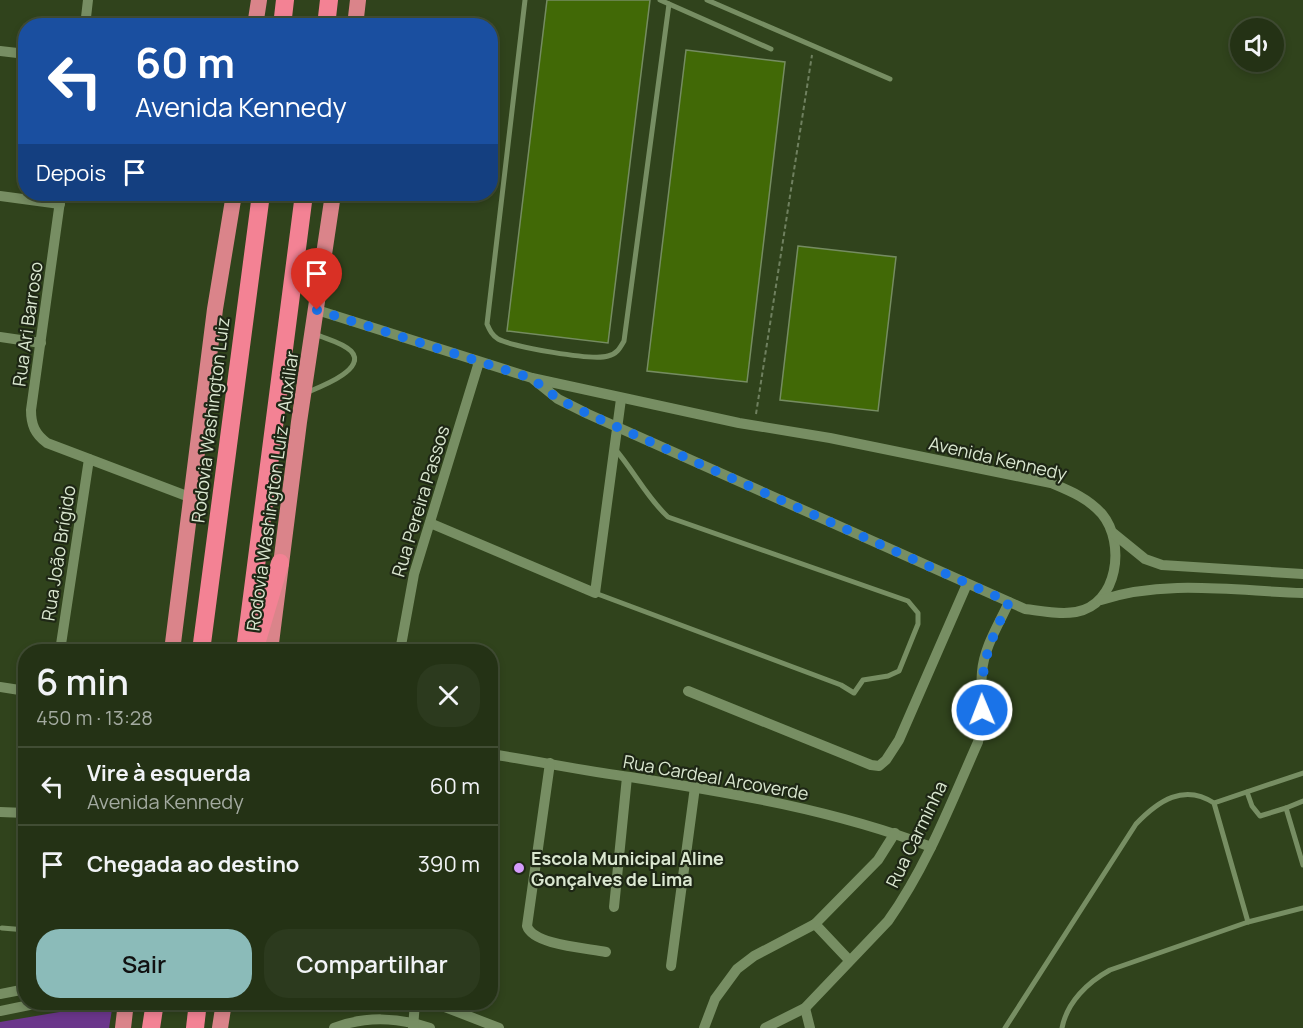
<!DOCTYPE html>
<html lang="pt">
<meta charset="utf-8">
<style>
:root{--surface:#243215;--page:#2c3a1e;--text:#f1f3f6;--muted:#a3aaa0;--line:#414d34;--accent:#8bbbb9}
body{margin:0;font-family:Manrope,sans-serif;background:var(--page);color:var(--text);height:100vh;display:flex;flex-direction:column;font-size:22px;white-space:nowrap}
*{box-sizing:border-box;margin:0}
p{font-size:20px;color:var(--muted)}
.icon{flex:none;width:33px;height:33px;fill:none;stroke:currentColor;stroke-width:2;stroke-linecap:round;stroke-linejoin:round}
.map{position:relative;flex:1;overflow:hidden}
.details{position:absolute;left:18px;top:644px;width:480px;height:366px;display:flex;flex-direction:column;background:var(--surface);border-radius:24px;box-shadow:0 3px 9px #0003,0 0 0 2px var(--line)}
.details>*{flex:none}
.hud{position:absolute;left:18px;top:18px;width:480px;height:183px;border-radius:24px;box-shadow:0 3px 9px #0003,0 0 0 2px var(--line);background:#1a4fa0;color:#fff;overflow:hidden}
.buttons{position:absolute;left:1230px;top:18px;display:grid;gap:12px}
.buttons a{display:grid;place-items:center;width:54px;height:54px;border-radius:50%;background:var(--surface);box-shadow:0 3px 9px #0003,0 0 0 2px var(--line);font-size:30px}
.pin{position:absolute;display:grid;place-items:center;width:51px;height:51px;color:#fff;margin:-62px -26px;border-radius:50% 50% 50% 0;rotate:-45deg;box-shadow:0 0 6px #0007}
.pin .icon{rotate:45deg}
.me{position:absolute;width:66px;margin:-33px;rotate:359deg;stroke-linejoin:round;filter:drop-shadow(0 0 4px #0008)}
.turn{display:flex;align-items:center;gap:21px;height:126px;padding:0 18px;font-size:27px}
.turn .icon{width:78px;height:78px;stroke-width:2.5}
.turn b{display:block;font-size:42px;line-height:51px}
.then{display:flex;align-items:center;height:57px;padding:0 18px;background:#0003;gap:12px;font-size:22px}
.round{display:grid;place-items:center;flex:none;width:63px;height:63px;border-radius:24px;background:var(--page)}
.overview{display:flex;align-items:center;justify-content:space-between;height:102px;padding:0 18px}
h1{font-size:36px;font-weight:600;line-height:45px}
.primary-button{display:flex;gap:12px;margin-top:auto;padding:12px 18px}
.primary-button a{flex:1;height:69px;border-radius:24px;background:var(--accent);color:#111;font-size:24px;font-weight:600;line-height:69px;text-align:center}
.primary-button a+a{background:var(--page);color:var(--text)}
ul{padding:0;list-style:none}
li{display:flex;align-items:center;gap:18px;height:78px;padding:0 18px;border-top:2px solid var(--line)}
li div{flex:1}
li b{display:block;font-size:22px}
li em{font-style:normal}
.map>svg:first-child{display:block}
.green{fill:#6b368b}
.building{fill:#416906;stroke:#758c61;stroke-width:1.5}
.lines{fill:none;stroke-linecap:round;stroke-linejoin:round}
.path{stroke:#6f805f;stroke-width:2;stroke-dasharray:4.5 3;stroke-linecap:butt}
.service{stroke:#778e63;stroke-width:5}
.minor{stroke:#778e63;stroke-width:10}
.trunk{stroke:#da848a;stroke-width:16}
.motorway{stroke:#f38294;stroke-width:18}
.route{stroke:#1a73e8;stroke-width:10;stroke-dasharray:0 18}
.poi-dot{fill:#d59cfb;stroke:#1e2715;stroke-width:2}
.labels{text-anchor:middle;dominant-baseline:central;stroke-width:4.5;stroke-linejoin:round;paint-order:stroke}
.street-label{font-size:18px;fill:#dae7d0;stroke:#1e2715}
.poi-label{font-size:18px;font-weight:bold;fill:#dae7d0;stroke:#1e2715;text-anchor:start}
</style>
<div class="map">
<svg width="1303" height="1028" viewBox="0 0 1303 1028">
<rect width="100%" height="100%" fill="#30431c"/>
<path class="green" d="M 113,1003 L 109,1028 L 0,1028 L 0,1022 Z"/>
<g class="building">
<path d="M 547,0 L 650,0 L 608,343 L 507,331 Z"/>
<path d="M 686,50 L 785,62 L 747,382 L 647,371 Z"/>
<path d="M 798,246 L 896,257 L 878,411 L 780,400 Z"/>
</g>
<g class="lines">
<path class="path" d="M 756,414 L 812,55"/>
<g class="service">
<path d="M 525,0 L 487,324 C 490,331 492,335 498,339 C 514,347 592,361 608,356 C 617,354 620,348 624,341 L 669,4"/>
<path d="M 660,0 L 771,49"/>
<path d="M 707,0 L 890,79"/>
<path d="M 308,392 C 320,387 368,369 351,351 C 342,342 326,339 315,334"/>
<path d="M 595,593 L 841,685 L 854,693 L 863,680 L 888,676 L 899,671 L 918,624 L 918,613 L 908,601 L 668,517 C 647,498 634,471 615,449"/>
<path d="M 1247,792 L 1252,806 L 1260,816 L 1286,808"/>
<path d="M 1303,801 L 1286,808 L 1303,865"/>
<path d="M 1214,803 L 1303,773"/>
<path d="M 2,928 L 26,930"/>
<path d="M 1005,1028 L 1136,824 C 1158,801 1184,783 1214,803 L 1248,922"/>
<path d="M 1062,1028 C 1067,1002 1088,982 1110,970 L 1248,922 L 1303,908"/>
</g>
<g class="minor">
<path d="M 85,26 L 88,0"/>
<path d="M 0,51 L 26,54"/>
<path d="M 61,194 L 31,410 C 31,425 35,434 47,443 L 192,498"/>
<path d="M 0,196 L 60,204"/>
<path d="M 317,310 L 532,378 L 739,423 L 830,438 L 1051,483 C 1070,491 1088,498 1102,514 C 1126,543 1118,605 1076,612 C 1059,615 1042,611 1025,609 L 588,414 L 558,399 L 532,378"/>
<path d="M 0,337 L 41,343"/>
<path d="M 430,523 L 595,593 L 621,399"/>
<path d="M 1113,533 L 1145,559 L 1162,565 L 1303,574"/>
<path d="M 1101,600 C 1165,579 1236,591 1303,593"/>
<path d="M 60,651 L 89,459"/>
<path d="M 400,651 L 414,574 L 479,362"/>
<path d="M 0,687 L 26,691"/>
<path d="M 688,691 L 871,765 L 879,766 L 886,760 L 899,740 L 967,584"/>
<path d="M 490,754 C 537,761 583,771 630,777 C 732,793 835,810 931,847"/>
<path d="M 550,763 L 527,926 C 533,945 587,948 606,952"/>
<path d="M 0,812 L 26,813"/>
<path d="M 614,907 L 627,777"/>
<path d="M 815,924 L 849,960"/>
<path d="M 671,966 L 695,787"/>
<path d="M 0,994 L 26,989"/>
<path d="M 432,1002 L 499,1028"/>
<path d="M 805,1008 L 810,1028"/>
<path d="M 0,1011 L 44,1002"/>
<path d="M 334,1028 C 364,1016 398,1017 430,1028"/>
<path d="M 413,1028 L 415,1002"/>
<path d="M 704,1028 L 715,999 L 737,969 L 754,956 L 815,924 L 878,860 L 895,833"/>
<path d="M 765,1028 L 805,1008 L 888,921 C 927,866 951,803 978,742 C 984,718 980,696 982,672 C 984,647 999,624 1009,602"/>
</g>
<g class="trunk">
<path d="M 255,26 L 259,0"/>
<path d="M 355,26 L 358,0"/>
<path d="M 172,651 L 215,309 L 234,194"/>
<path d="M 270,651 L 299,422 L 333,194"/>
<path d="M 123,1028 L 126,1002"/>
<path d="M 220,1028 L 224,1002"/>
</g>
<g class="motorway">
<path d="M 282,26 L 285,0"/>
<path d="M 326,26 L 329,0"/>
<path d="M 201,651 L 261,194"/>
<path d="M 245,651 L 304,194"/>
<path d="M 254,651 L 280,563"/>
<path d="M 151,1028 L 155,1002"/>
<path d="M 195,1028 L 198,1002"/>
</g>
</g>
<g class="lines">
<path class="route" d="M 317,310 L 531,378 L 558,399 L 588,414 L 1009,602 C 989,644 980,662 982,710"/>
</g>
<circle class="poi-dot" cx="519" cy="868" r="6"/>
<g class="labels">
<g class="street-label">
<text transform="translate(27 324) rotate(-82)">Rua Ari Barroso</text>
<text transform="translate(210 420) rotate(-83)">Rodovia Washington Luiz</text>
<text transform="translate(998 458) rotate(13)">Avenida Kennedy</text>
<text transform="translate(272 491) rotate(-82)">Rodovia Washington Luiz - Auxiliar</text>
<text transform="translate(420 501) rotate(-73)">Rua Pereira Passos</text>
<text transform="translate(58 553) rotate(-81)">Rua João Brígido</text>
<text transform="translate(716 777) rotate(10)">Rua Cardeal Arcoverde</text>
<text transform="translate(916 834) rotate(-64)">Rua Carminha</text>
</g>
<g class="poi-label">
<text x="531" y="858">Escola Municipal Aline<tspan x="531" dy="21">Gonçalves de Lima</tspan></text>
</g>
</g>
</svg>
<div class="buttons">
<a><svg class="icon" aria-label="sound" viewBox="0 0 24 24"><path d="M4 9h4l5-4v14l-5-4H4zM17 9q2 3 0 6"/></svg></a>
</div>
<div class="pin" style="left:317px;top:310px;background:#d93025"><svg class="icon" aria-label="arrive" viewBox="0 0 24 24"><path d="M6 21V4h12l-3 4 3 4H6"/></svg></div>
<svg class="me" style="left:982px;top:710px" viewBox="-20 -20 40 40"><circle r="17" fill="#1a73e8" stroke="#fff" stroke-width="3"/><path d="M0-11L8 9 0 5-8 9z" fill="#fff"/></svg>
<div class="hud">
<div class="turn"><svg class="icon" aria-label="left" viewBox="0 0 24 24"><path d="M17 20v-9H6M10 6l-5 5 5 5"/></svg><div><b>60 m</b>Avenida Kennedy</div></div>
<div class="then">Depois<svg class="icon" aria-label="arrive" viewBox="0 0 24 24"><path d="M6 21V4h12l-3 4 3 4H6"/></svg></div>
</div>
<section class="details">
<div class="overview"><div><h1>6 min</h1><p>450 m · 13:28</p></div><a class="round"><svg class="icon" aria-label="close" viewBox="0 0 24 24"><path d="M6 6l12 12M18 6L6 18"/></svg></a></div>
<ul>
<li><svg class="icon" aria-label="left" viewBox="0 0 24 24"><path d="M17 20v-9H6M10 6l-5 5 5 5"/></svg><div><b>Vire à esquerda</b><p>Avenida Kennedy</p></div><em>60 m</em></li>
<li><svg class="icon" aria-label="arrive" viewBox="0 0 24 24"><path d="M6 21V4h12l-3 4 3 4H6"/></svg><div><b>Chegada ao destino</b></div><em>390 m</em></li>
</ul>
<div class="primary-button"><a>Sair</a><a>Compartilhar</a></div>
</section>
</div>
